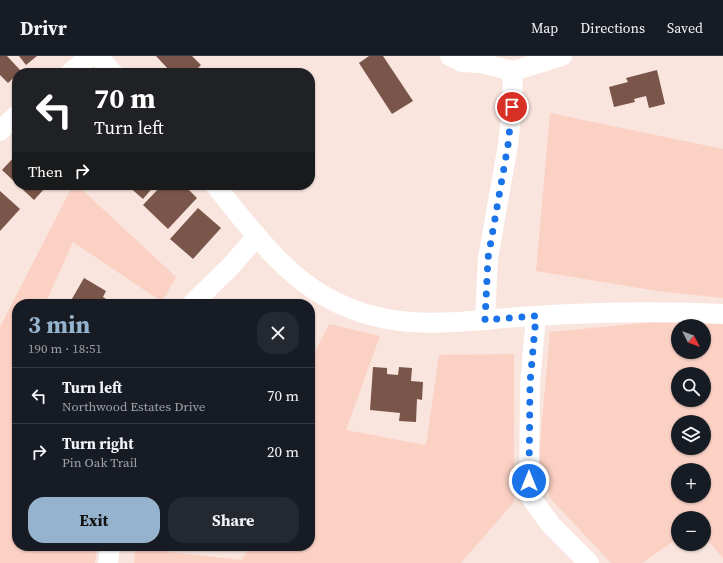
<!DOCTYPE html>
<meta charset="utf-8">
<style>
:root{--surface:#171b24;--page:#242831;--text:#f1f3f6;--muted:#9ea1a6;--line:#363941;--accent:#95b3cd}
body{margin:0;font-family:"Source Serif 4",serif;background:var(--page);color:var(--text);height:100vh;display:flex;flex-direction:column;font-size:15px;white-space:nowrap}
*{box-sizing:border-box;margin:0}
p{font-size:13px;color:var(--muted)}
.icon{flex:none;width:22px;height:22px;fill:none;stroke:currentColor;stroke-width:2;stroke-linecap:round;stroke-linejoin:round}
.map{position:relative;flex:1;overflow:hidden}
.details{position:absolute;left:12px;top:243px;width:303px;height:252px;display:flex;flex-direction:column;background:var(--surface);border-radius:16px;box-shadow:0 1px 3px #0004}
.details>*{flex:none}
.banner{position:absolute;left:12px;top:12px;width:303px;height:122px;border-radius:16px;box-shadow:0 1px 3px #0004;background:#202124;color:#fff;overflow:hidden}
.needle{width:26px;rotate:132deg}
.tools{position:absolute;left:671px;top:263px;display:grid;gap:8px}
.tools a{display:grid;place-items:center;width:40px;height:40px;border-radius:50%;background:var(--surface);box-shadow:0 1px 3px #0004;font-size:20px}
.pin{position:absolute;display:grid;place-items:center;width:34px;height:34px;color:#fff;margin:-17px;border:2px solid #fff;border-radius:50%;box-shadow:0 1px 4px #0007}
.me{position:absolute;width:44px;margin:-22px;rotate:0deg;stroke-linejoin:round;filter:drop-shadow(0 0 3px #0008)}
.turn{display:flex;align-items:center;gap:14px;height:84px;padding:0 16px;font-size:18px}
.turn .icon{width:52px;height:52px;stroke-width:2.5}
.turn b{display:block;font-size:28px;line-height:34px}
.then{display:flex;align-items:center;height:38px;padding:0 16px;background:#0003;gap:8px;font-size:15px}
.round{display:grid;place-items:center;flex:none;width:42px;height:42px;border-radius:16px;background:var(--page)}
.headline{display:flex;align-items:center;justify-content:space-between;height:68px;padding:0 16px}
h1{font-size:24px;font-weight:700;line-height:30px;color:var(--accent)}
.button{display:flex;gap:8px;margin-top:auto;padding:8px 16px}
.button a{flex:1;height:46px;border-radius:16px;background:var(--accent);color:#111;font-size:16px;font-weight:700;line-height:46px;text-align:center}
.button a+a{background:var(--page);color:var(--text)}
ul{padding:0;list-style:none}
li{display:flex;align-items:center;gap:12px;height:56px;padding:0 16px;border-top:1px solid var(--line)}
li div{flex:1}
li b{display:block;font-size:15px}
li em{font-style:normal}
header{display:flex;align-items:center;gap:24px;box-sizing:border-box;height:56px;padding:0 20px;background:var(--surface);border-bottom:1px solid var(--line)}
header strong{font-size:19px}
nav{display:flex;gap:22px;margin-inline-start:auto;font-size:14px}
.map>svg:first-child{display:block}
.green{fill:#fbd1c4;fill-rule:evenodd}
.building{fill:#7a5549}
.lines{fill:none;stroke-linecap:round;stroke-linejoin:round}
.minor{stroke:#fff;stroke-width:20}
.route{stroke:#1a73e8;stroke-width:7;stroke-dasharray:0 12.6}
</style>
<header>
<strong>Drivr</strong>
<nav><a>Map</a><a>Directions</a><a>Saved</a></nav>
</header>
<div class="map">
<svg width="723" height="507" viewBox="0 0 723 507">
<rect width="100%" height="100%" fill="#f9e5de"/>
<g class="green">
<path d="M 550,57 L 723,93 L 723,242 L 657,235 L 536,215 Z"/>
<path d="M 73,129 L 77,129 L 176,221 L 162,246 L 73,186 L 45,248 L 17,248 L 17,490 L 97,490 L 95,507 L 0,507 L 0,271 Z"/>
<path d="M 684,263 L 723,265 L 723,502 L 704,480 L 704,462 L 678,462 L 678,482 L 642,507 L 611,507 L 551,443 L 538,409 L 550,276 ZM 678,270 L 704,270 L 704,296 L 678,296 ZM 678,318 L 704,318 L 704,344 L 678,344 ZM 678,366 L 704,366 L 704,392 L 678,392 ZM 678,414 L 704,414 L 704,440 L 678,440 Z"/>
<path d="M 329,268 L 380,280 L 346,374 L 426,389 L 439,299 L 514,298 L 514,446 L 461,507 L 134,507 L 135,492 L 242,504 L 248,490 L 310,490 L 310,305 Z"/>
</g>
<g class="building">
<path d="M 0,0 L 7,0 L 21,15 L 8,27 L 0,19 Z"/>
<path d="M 19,0 L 37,0 L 26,9 Z"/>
<path d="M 156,0 L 192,0 L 201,9 L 193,17 L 167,17 L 170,15 Z"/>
<path d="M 369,0 L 383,0 L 413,45 L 392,58 L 359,7 Z"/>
<path d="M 657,14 L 665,48 L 649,52 L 646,40 L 634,43 L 635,46 L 614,51 L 609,31 L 628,26 L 626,22 Z"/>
<path d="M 17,98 L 17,128 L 2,114 Z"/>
<path d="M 18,129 L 44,129 L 46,131 L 34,144 Z"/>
<path d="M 127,129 L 155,129 L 143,143 Z"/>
<path d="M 162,129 L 176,129 L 181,134 L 185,130 L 197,142 L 168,173 L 143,149 Z"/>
<path d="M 0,135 L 20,153 L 0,175 Z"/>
<path d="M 198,152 L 221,172 L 193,203 L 170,183 Z"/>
<path d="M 84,222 L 106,235 L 103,241 L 106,243 L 103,248 L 69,248 Z"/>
<path d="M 373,311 L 387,312 L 387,318 L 398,319 L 399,311 L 412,312 L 411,325 L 423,326 L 422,344 L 417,343 L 416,366 L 399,365 L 400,357 L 370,354 Z"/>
</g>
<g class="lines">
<g class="minor">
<path d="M 98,0 L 113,17"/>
<path d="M 450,0 L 462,6 L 480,7 L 513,15"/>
<path d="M 513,15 L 562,0"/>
<path d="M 70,17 L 90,0"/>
<path d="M 0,75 L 17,59"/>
<path d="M 215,129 C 247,168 282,218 328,242 C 397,280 461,264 535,260 C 597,256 661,255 723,258"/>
<path d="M 192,248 L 231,210 L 257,180"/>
<path d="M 536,260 L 530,327 L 529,439 L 551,469 L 589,507"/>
<path d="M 485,264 L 488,202 L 508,89 L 512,51 L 513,15"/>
<path d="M 108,507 L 110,490"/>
</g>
</g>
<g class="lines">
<path class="route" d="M 512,51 L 508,89 L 488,202 L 485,264 L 536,260 L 530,327 L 529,425"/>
</g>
</svg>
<div class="tools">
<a><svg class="needle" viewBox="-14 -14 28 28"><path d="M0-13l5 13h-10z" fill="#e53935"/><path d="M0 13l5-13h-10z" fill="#9ea1a6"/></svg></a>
<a><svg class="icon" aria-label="search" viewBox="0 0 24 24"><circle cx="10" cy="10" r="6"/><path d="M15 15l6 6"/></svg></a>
<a><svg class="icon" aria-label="layers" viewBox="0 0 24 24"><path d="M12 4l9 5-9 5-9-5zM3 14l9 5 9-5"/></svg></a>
<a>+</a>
<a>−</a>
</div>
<div class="pin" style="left:512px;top:51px;background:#d93025"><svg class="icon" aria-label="arrive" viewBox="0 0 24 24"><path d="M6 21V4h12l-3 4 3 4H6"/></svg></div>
<svg class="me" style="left:529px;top:425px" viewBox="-20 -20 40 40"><circle r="17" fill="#1a73e8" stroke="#fff" stroke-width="3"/><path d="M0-11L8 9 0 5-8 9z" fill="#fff"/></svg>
<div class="banner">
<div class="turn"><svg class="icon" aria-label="left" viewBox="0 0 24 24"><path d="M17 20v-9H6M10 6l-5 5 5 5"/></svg><div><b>70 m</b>Turn left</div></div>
<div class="then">Then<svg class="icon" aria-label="right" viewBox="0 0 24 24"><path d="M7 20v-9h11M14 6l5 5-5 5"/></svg></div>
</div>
<section class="details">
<div class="headline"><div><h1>3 min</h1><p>190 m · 18:51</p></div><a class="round"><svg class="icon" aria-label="close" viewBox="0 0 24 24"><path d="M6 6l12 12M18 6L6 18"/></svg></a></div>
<ul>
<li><svg class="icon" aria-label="left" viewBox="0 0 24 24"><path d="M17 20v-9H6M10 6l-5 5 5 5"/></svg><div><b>Turn left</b><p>Northwood Estates Drive</p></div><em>70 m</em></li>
<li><svg class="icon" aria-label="right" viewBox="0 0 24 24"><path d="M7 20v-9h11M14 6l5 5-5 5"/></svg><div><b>Turn right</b><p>Pin Oak Trail</p></div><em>20 m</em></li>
</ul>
<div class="button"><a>Exit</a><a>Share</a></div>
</section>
</div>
